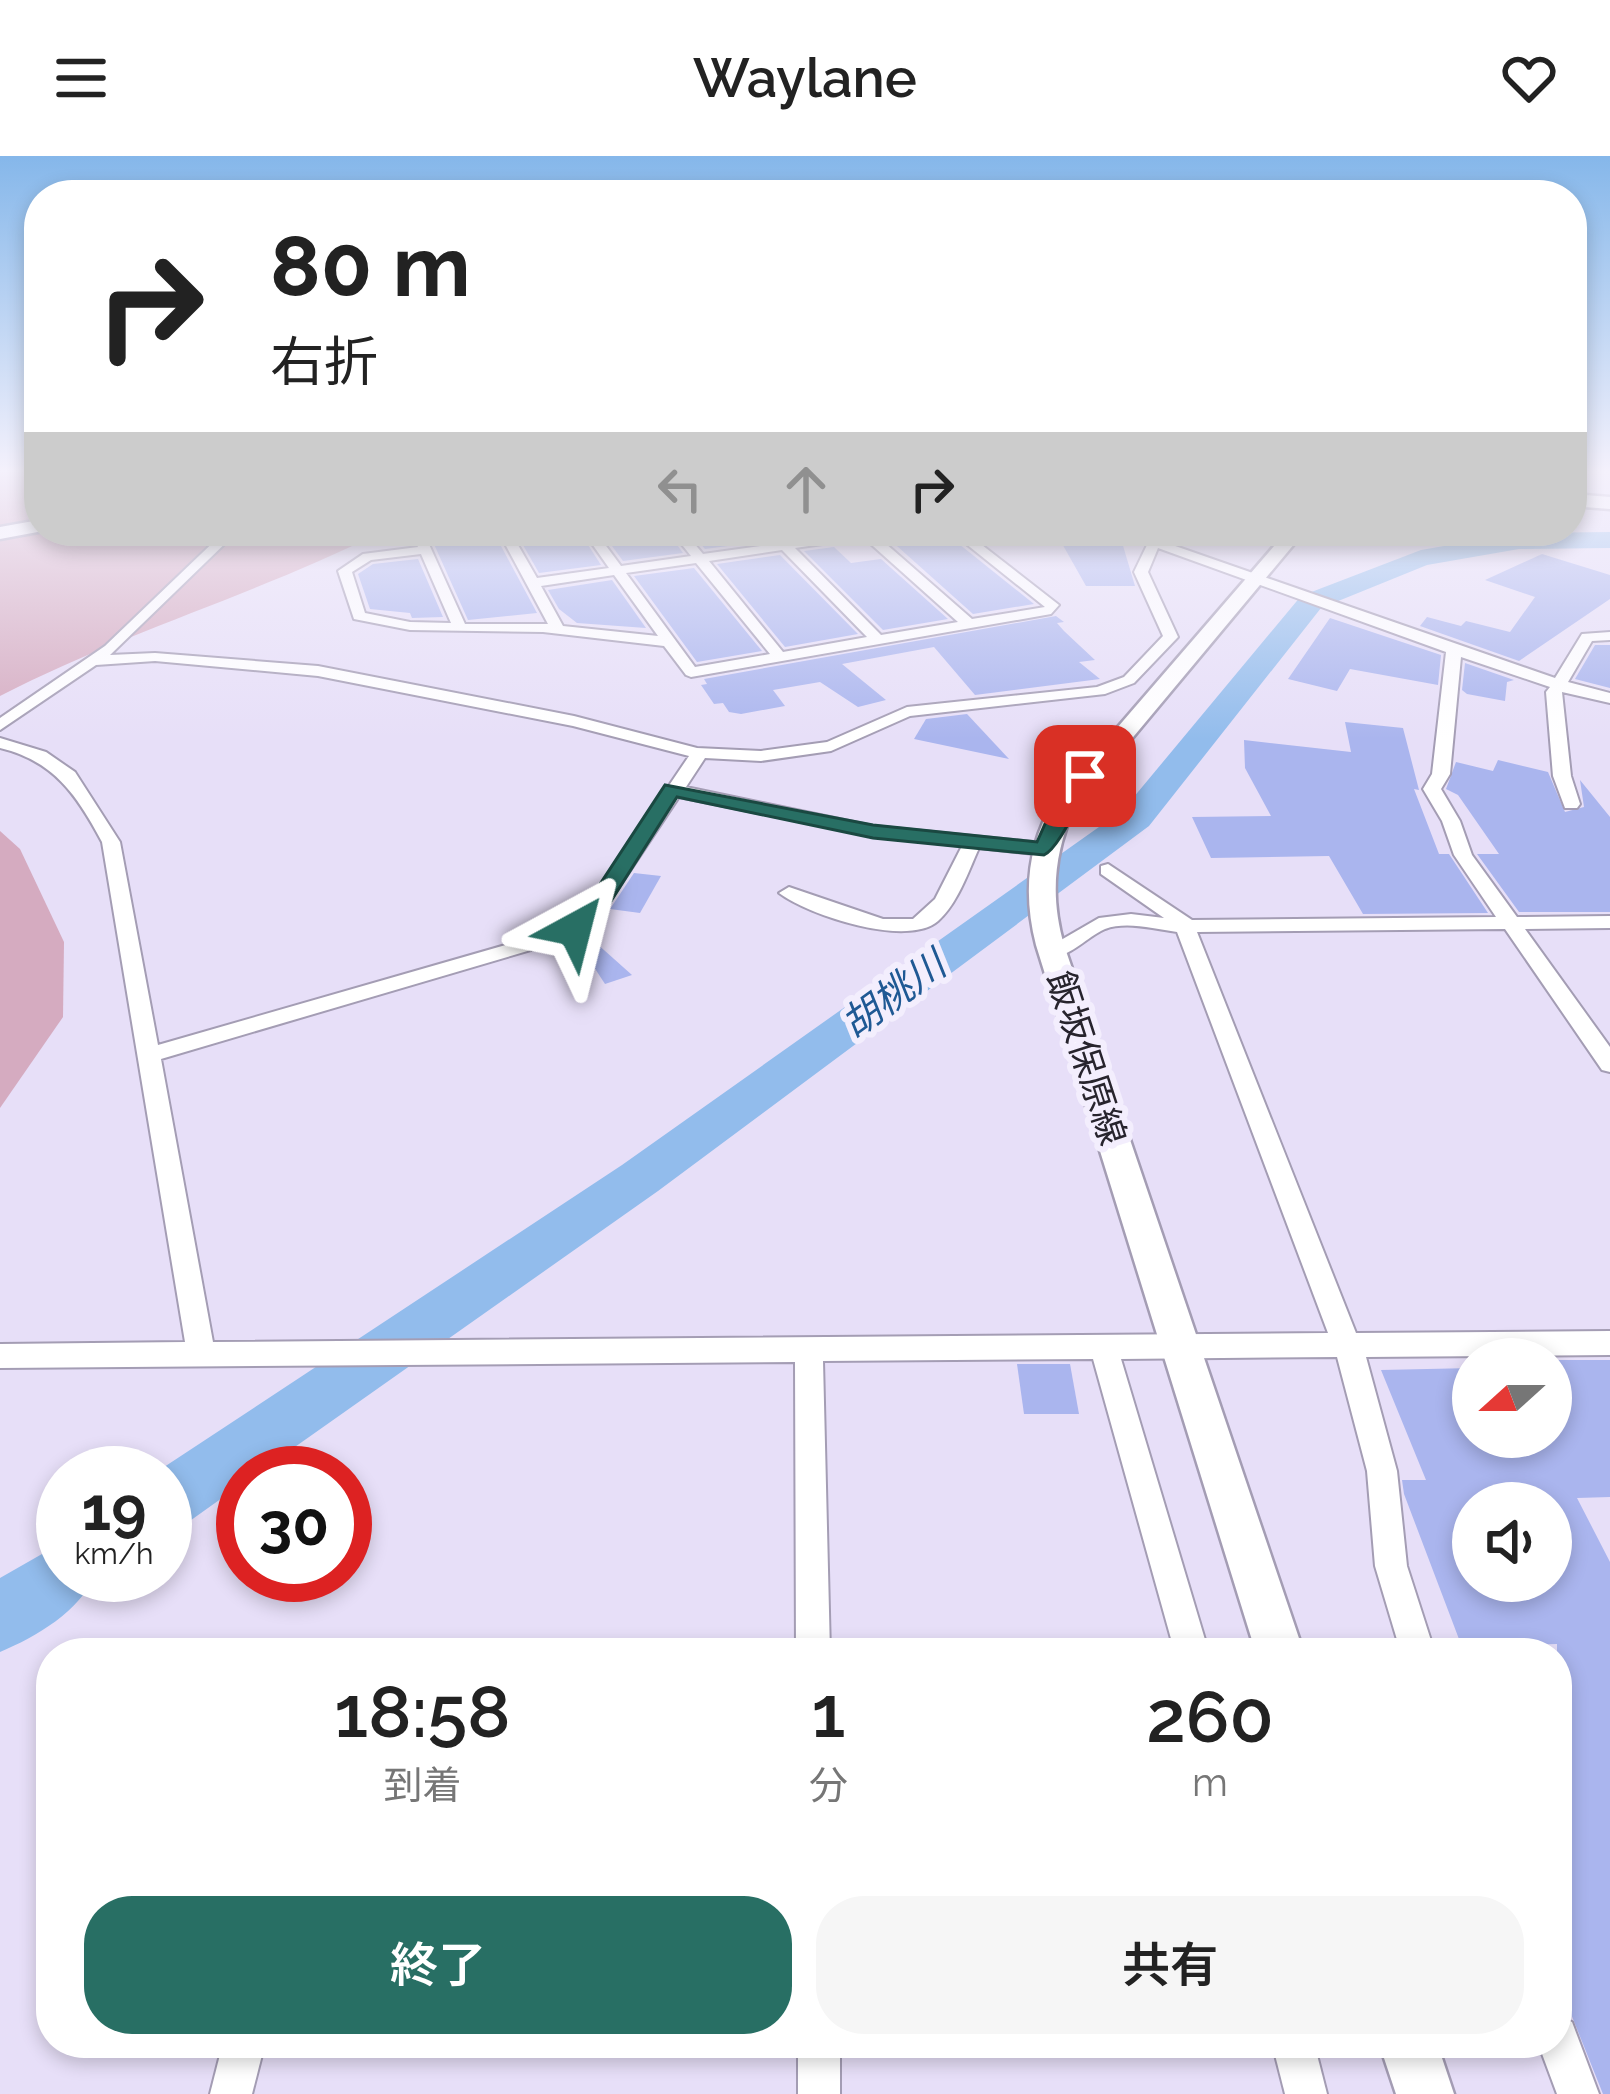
<!DOCTYPE html>
<html lang="ja">
<meta charset="utf-8">
<style>
:root{--surface:#fff;--page:#f6f6f6;--text:#222;--muted:#767676;--accent:#286f64}
body{margin:0;font-family:Raleway,"Noto Sans JP",sans-serif;background:var(--page);color:var(--text);height:100vh;display:flex;flex-direction:column;font-size:45px;white-space:nowrap}
*{box-sizing:border-box;margin:0}
p{font-size:39px;color:var(--muted)}
.icon{flex:none;width:66px;height:66px;fill:none;stroke:currentColor;stroke-width:2;stroke-linecap:round;stroke-linejoin:round}
.map{position:relative;flex:1;overflow:hidden}
.panel{position:absolute;left:36px;top:1482px;width:1536px;height:420px;display:flex;flex-direction:column;background:var(--surface);border-radius:48px;box-shadow:0 6px 18px #0003}
.panel>*{flex:none}
.banner{position:absolute;left:24px;top:24px;width:1563px;height:366px;border-radius:48px;box-shadow:0 6px 18px #0003;background:#fff;color:var(--text);overflow:hidden}
.needle{width:78px;rotate:249deg}
.buttons{position:absolute;left:1452px;top:1182px;display:grid;gap:24px}
.buttons a{display:grid;place-items:center;width:120px;height:120px;border-radius:50%;background:var(--surface);box-shadow:0 6px 18px #0003;font-size:60px}
.speed{position:absolute;left:36px;top:1290px;display:flex;gap:24px;font-size:60px;font-weight:700;text-align:center}
.speed>*{display:grid;place-content:center;width:156px;height:156px;border-radius:50%;background:var(--surface);box-shadow:0 6px 18px #0003;line-height:1}
.speed small{font-size:30px;font-weight:400}
.speed .limit{border:18px solid #d22;background:#fff;color:#111}
.pin{position:absolute;display:grid;place-items:center;width:102px;height:102px;color:#fff;margin:-51px;border-radius:24px;box-shadow:0 6px 18px #0006}
.me{position:absolute;width:132px;margin:-66px;rotate:38deg;stroke-linejoin:round;filter:drop-shadow(0 0 9px #0008)}
.turn{display:flex;align-items:center;gap:42px;height:252px;padding:0 48px;font-size:54px}
.turn .icon{width:156px;height:156px;stroke-width:2.5}
.turn b{display:block;font-size:84px;line-height:102px}
.lanes{display:flex;align-items:center;height:114px;padding:0 48px;background:#0003;justify-content:center;gap:60px;direction:ltr}
.lanes .off{opacity:.35}
.eta{display:flex;justify-content:space-evenly;align-items:center;height:204px;text-align:center}
.eta b{font-size:72px;font-weight:600;line-height:84px}
.action{display:flex;gap:24px;margin-top:auto;padding:24px 48px}
.action a{flex:1;height:138px;border-radius:48px;background:var(--accent);color:#fff;font-size:48px;font-weight:600;line-height:138px;text-align:center}
.action a+a{background:var(--page);color:var(--text)}
header{display:flex;justify-content:space-between;align-items:center;height:156px;padding:0 48px;background:var(--surface);font-size:54px;font-weight:600}
.map>svg:first-child{display:block}
.green{fill:#d5abc0}
.lines{fill:none;stroke-linecap:round;stroke-linejoin:round}
.river{fill:#92bcec;fill-rule:evenodd}
.building{fill:#aab5ee;fill-rule:evenodd}
.minor-casing{stroke:#a49db4;stroke-width:4}
.secondary-casing{stroke:#a49db4;stroke-width:5}
.primary-casing{stroke:#a49db4;stroke-width:5}
.minor{fill:#fff;fill-rule:evenodd}
.secondary{fill:#fff;fill-rule:evenodd}
.primary{fill:#fff;fill-rule:evenodd}
.route{fill:#286f64;stroke:#1a4841;stroke-width:3}
.labels{text-anchor:middle;dominant-baseline:central;stroke-width:12;stroke-linejoin:round;paint-order:stroke}
.street-label{font-size:36px;fill:#27242d;stroke:#f3eefd}
.water-label{font-size:39px;font-style:italic;fill:#1f5994;stroke:#f3eefd}
</style>
<header><svg class="icon" aria-label="menu" viewBox="0 0 24 24"><path d="M4 6h16M4 12h16M4 18h16"/></svg>Waylane<svg class="icon" aria-label="heart" viewBox="0 0 24 24"><path d="M12 20l-8-8c-3-5 5-10 8-4 3-6 11-1 8 4z"/></svg></header>
<div class="map">
<svg width="1610" height="1938" viewBox="0 0 1610 1938">
<rect width="100%" height="100%" fill="#e7dff8"/>
<g class="green">
<path d="M 0,312 L 39,312 L 39,375 L 383,375 C 258,438 124,476 0,540 Z"/>
<path d="M 0,675 L 20,693 L 64,786 L 63,861 L 0,952 Z"/>
</g>
<g class="lines">
<g class="river">
<path d="M 1610,376 L 1610,392 L 1519,393 L 1427,409 L 1321,452 L 1149,670 L 658,1035 L 258,1317 L 243,1317 L 243,1327 L 187,1367 L 165,1375 L 165,1317 L 155,1317 L 622,1009 L 1123,654 L 1301,440 L 1421,394 L 1519,377 Z"/>
<path d="M 63,1386 L 63,1419 L 95,1419 C 80,1455 36,1481 0,1496 L 0,1422 Z"/>
</g>
</g>
<g class="building">
<path d="M 494,375 L 494,377 L 537,457 L 468,464 L 429,377 Z"/>
<path d="M 515,375 L 579,375 L 601,409 L 539,417 Z"/>
<path d="M 601,375 L 667,375 L 683,397 L 623,405 Z"/>
<path d="M 690,375 L 760,375 L 766,385 L 705,393 Z"/>
<path d="M 922,375 L 954,384 L 1034,448 L 973,458 L 888,382 Z"/>
<path d="M 1074,375 L 1111,375 L 1121,383 L 1135,430 L 1086,430 L 1060,384 L 1073,385 Z"/>
<path d="M 834,391 L 851,407 L 881,403 L 948,463 L 883,474 L 804,395 Z"/>
<path d="M 1542,398 L 1610,419 L 1610,443 L 1519,505 L 1420,470 L 1427,461 L 1461,470 L 1466,465 L 1510,476 L 1535,441 L 1485,424 Z"/>
<path d="M 780,399 L 858,478 L 785,491 L 717,408 Z"/>
<path d="M 418,403 L 443,461 L 412,462 L 410,457 L 370,453 L 358,418 L 373,408 Z"/>
<path d="M 694,412 L 762,495 L 697,506 L 634,420 Z"/>
<path d="M 612,424 L 646,472 L 577,467 L 559,453 L 548,434 Z"/>
<path d="M 1056,460 L 1064,466 L 1057,467 L 1064,475 L 1095,504 L 1079,506 L 1100,523 L 975,539 L 934,491 L 842,508 L 886,544 L 858,551 L 820,526 L 773,534 L 785,550 L 741,558 L 729,556 L 723,547 L 714,548 L 701,529 L 707,528 L 704,523 Z"/>
<path d="M 1330,462 L 1441,499 L 1438,529 L 1350,513 L 1337,535 L 1288,523 Z"/>
<path d="M 1595,489 L 1610,489 L 1610,532 L 1575,523 Z"/>
<path d="M 1465,507 L 1514,524 L 1507,526 L 1505,545 L 1467,538 L 1462,534 Z"/>
<path d="M 967,558 L 1009,603 L 914,583 L 926,563 Z"/>
<path d="M 1345,566 L 1403,572 L 1419,634 L 1414,633 L 1439,698 L 1449,698 L 1488,757 L 1363,758 L 1329,700 L 1211,702 L 1192,661 L 1271,660 L 1245,612 L 1244,584 L 1351,596 Z"/>
<path d="M 1498,604 L 1548,616 L 1565,656 L 1584,651 L 1580,624 L 1610,661 L 1610,756 L 1519,756 L 1477,698 L 1499,698 L 1458,639 L 1446,633 L 1456,606 L 1493,615 Z"/>
<path d="M 634,717 L 661,720 L 640,757 L 610,753 Z"/>
<path d="M 586,778 L 632,819 L 605,828 L 577,785 Z"/>
<path d="M 1551,1204 L 1610,1204 L 1610,1341 L 1577,1342 L 1610,1406 L 1610,1938 L 1603,1938 L 1557,1823 L 1557,1488 L 1462,1491 L 1404,1338 L 1402,1324 L 1426,1324 L 1381,1214 L 1473,1212 L 1473,1281 L 1551,1281 ZM 1473,1347 L 1551,1347 L 1551,1425 L 1473,1425 Z"/>
<path d="M 1017,1208 L 1070,1208 L 1079,1258 L 1024,1258 Z"/>
</g>
<g class="lines">
<g class="minor-casing">
<g id="minor">
<path d="M 225,375 L 238,375 L 110,499 L 155,497 L 318,510 L 574,560 L 697,592 L 761,595 L 827,586 L 907,551 L 1097,531 L 1124,521 L 1163,480 L 1134,416 L 1147,389 L 1115,375 L 1149,375 L 1158,384 L 1555,522 L 1582,478 L 1610,476 L 1610,484 L 1592,485 L 1568,526 L 1610,537 L 1610,547 L 1562,536 L 1571,620 L 1580,648 L 1577,652 L 1565,652 L 1553,620 L 1546,536 L 1550,531 L 1461,501 L 1450,618 L 1441,633 L 1460,665 L 1472,699 L 1517,761 L 1610,760 L 1610,772 L 1525,773 L 1610,891 L 1610,916 L 1602,914 L 1505,773 L 1197,776 L 1356,1177 L 1610,1175 L 1610,1199 L 1366,1201 L 1397,1315 L 1407,1410 L 1435,1497 L 1401,1497 L 1375,1410 L 1367,1315 L 1337,1201 L 1121,1203 L 1209,1497 L 1175,1497 L 1093,1203 L 823,1205 L 830,1497 L 796,1497 L 795,1206 L 0,1212 L 0,1188 L 185,1186 L 102,686 C 77,639 54,605 0,592 L 0,582 L 46,596 L 75,616 L 120,686 L 158,889 L 561,773 L 586,752 L 689,600 L 573,570 L 318,520 L 155,505 L 96,509 L 0,574 L 0,562 L 105,490 ZM 1158,392 L 1446,496 L 1432,618 L 1423,633 L 1442,665 L 1454,699 L 1496,761 L 1192,764 L 1108,708 L 1101,710 L 1101,718 L 1164,762 L 1131,758 L 1099,762 L 1042,795 L 1052,801 C 1075,798 1085,782 1105,773 C 1127,765 1154,773 1177,776 L 1328,1177 L 213,1186 L 161,903 L 575,781 L 600,760 L 679,641 L 873,680 L 962,690 L 935,743 L 913,763 L 883,763 L 789,731 L 779,737 C 808,759 907,792 938,765 C 958,747 968,716 979,692 L 1044,699 L 1053,693 L 1044,687 L 873,670 L 686,631 L 705,602 L 761,605 L 831,595 L 910,560 L 1105,538 L 1134,527 L 1178,481 L 1148,416 Z"/>
<path d="M 411,375 L 423,375 L 465,468 L 548,468 L 498,375 L 510,375 L 537,422 L 609,412 L 583,375 L 595,375 L 621,410 L 691,400 L 671,375 L 684,375 L 703,398 L 775,388 L 764,375 L 777,375 L 788,386 L 857,375 L 894,375 L 877,380 L 972,463 L 1045,451 L 950,375 L 964,375 L 1059,449 L 1051,458 L 691,521 L 686,519 L 664,490 L 543,476 L 410,474 L 354,463 L 338,415 L 363,398 L 418,391 ZM 864,382 L 958,466 L 881,479 L 795,392 ZM 782,394 L 867,481 L 783,496 L 709,405 ZM 421,398 L 451,467 L 410,466 L 365,457 L 352,416 L 371,404 ZM 696,407 L 770,498 L 695,511 L 626,417 ZM 614,419 L 658,480 L 563,470 L 541,430 Z"/>
<path d="M 1557,1860 L 1572,1866 L 1599,1938 L 1557,1938 L 1538,1887 L 1557,1887 Z"/>
<path d="M 223,1887 L 265,1887 L 252,1938 L 210,1938 Z"/>
<rect x="798" y="1887" width="42" height="51"/>
<path d="M 1272,1887 L 1314,1887 L 1327,1938 L 1285,1938 Z"/>
</g>
</g>
<g class="secondary-casing">
<g id="secondary">
<path d="M 1287,375 L 1305,375 L 1074,652 C 1054,698 1050,740 1064,789 L 1304,1497 L 1256,1497 L 1036,789 C 1023,738 1027,690 1054,645 Z"/>
<path d="M 1379,1887 L 1437,1887 L 1454,1938 L 1396,1938 Z"/>
</g>
</g>
<g class="primary-casing">
<g id="primary">
<path d="M 1572,338 L 1610,341 L 1610,353 L 1572,350 Z"/>
<path d="M 39,364 L 39,375 L 43,375 L 0,383 L 0,371 Z"/>
</g>
</g>
<use href="#minor" class="minor"/>
<use href="#secondary" class="secondary"/>
<use href="#primary" class="primary"/>
</g>
<linearGradient id="sky" x2="0" y2="1"><stop stop-color="#85b7ea"/><stop offset="0.54" stop-color="#f4f1fc"/><stop offset="1" stop-color="#f4f1fc" stop-opacity="0"/></linearGradient>
<rect width="1610" height="583" fill="url(#sky)"/>
<path class="route" d="M 1078,615 L 1095,620 C 1082,638 1060,692 1044,699 L 873,682 L 677,641 L 604,756 L 583,778 L 567,778 L 564,773 L 585,751 L 665,629 L 873,669 L 1037,686 L 1053,650 Z"/>
<g class="labels">
<g class="street-label">
<text transform="translate(1087 902) rotate(72)">飯坂保原線</text>
</g>
<g class="water-label">
<text transform="translate(893 838) rotate(-36)">胡桃川</text>
</g>
</g>
</svg>
<div class="buttons">
<a><svg class="needle" viewBox="-14 -14 28 28"><path d="M0-13l5 13h-10z" fill="#e53935"/><path d="M0 13l5-13h-10z" fill="#767676"/></svg></a>
<a><svg class="icon" aria-label="sound" viewBox="0 0 24 24"><path d="M4 9h4l5-4v14l-5-4H4zM17 9q2 3 0 6"/></svg></a>
</div>
<div class="speed"><div>19<small>km/h</small></div><div class="limit">30</div></div>
<div class="pin" style="left:1085px;top:620px;background:#d93025"><svg class="icon" aria-label="arrive" viewBox="0 0 24 24"><path d="M6 21V4h12l-3 4 3 4H6"/></svg></div>
<svg class="me" style="left:575px;top:773px" viewBox="-20 -20 40 40"><path d="M0-17L14 15 0 8-14 15z" fill="#286f64" stroke="#fff" stroke-width="4"/></svg>
<div class="banner">
<div class="turn"><svg class="icon" aria-label="right" viewBox="0 0 24 24"><path d="M7 20v-9h11M14 6l5 5-5 5"/></svg><div><b>80 m</b>右折</div></div>
<div class="lanes"><svg class="icon off" aria-label="left" viewBox="0 0 24 24"><path d="M17 20v-9H6M10 6l-5 5 5 5"/></svg><svg class="icon off" aria-label="ahead" viewBox="0 0 24 24"><path d="M12 20V5M6 11l6-6 6 6"/></svg><svg class="icon" aria-label="right" viewBox="0 0 24 24"><path d="M7 20v-9h11M14 6l5 5-5 5"/></svg></div>
</div>
<section class="panel">
<div class="eta">
<div><b>18:58</b><p>到着</p></div>
<div><b>1</b><p>分</p></div>
<div><b>260</b><p>m</p></div>
</div>
<div class="action"><a>終了</a><a>共有</a></div>
</section>
</div>
